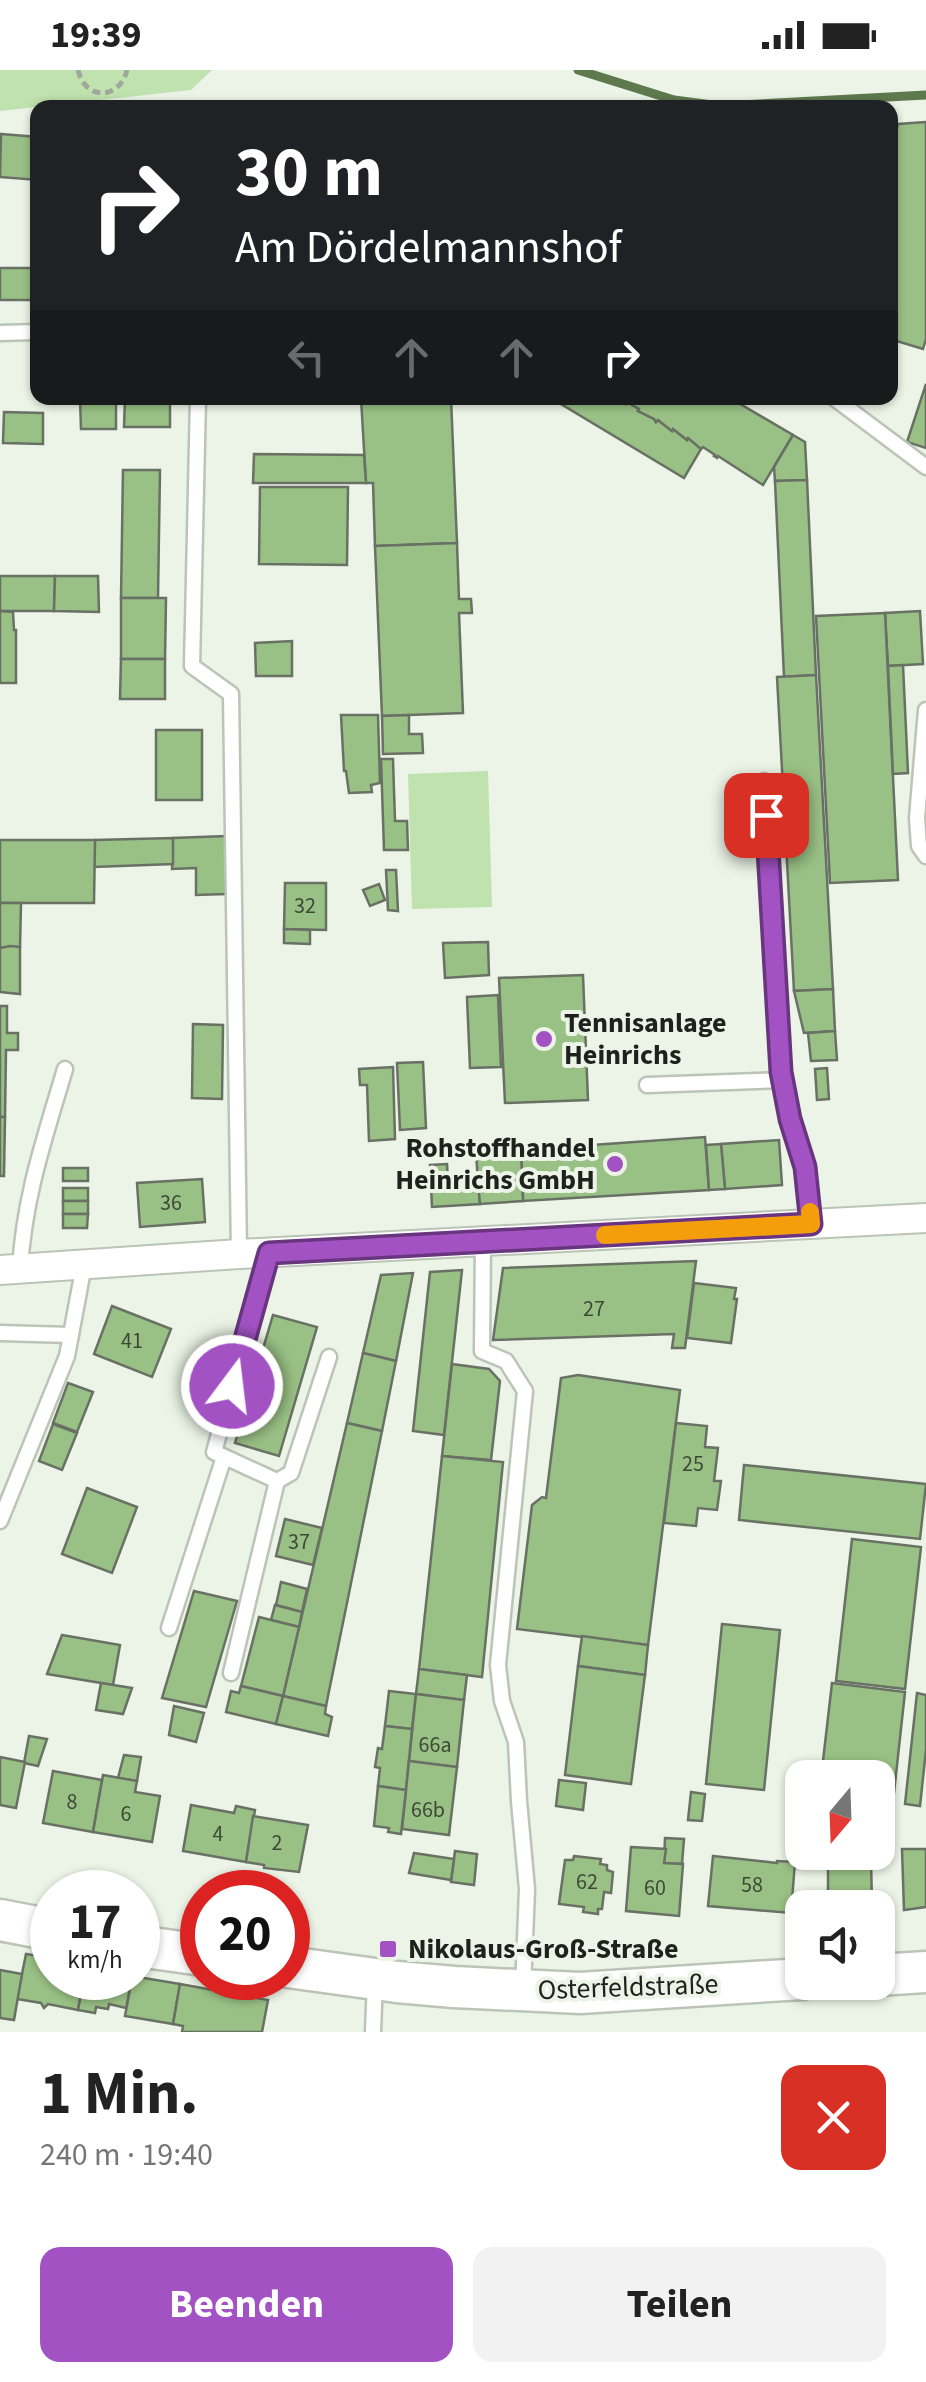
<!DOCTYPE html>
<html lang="de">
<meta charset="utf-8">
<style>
:root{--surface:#fff;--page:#f2f2f2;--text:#222;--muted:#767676;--accent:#a252c3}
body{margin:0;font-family:"Source Sans 3",sans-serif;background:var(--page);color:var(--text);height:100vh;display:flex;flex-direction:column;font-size:38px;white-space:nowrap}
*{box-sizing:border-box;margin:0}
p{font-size:32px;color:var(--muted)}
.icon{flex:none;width:55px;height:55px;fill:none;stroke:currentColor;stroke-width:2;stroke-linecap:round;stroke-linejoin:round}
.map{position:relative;height:1962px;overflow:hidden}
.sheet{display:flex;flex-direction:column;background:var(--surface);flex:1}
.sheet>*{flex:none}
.hud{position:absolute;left:30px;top:30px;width:868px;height:305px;border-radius:20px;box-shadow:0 2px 8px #0004;background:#202124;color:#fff;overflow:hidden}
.needle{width:65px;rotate:199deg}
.fabs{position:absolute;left:785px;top:1690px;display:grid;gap:20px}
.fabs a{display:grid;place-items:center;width:110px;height:110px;border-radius:20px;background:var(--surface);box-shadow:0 2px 8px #0004;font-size:50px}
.speed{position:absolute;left:30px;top:1800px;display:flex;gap:20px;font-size:50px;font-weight:700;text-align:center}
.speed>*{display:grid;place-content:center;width:130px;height:130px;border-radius:50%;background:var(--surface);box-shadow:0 2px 8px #0004;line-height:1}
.speed small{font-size:25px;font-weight:400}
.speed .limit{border:15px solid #d22;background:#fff;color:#111}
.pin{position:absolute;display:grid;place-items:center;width:85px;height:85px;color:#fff;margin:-42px;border-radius:20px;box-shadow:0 5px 15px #0006}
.me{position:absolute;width:110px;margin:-55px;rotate:15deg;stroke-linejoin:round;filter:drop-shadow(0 0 8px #0008)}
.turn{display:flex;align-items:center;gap:35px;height:210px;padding:0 40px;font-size:45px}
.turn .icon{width:130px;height:130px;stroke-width:2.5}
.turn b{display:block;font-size:70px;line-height:85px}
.lanes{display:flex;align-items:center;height:95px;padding:0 40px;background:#0003;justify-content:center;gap:50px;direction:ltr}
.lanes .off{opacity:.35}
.round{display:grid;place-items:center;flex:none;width:105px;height:105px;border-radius:20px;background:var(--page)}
.overview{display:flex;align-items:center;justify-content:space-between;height:170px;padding:0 40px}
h1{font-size:60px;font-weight:700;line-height:75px}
.cta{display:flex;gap:20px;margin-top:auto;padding:20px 40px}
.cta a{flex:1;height:115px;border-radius:20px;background:var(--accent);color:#fff;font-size:40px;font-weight:700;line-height:115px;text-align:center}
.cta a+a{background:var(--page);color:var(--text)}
.status{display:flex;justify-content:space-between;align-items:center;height:70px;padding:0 50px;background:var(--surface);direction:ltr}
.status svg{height:28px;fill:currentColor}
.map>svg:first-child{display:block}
.green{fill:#c0e2ae}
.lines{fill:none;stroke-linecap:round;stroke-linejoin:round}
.stream{stroke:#5e794e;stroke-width:9}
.building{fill:#9ac185;stroke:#697165;stroke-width:2.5}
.lane-casing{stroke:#bbc4b7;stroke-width:19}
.street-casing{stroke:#bbc4b7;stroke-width:32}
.secondary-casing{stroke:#bbc4b7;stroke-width:45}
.path{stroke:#a0a79c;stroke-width:5;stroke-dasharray:8 5;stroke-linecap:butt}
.lane{stroke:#fff;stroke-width:14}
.street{stroke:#fff;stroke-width:28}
.secondary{stroke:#fff;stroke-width:40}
.route-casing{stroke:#69357f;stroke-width:25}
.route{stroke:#a252c3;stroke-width:18}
.slow{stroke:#f59e0b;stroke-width:18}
.poi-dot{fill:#a252c3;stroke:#ebf4e6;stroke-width:4}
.labels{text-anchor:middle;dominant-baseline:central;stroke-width:8;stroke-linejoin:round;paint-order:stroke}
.number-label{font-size:22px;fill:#3d4936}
.poi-label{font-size:28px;font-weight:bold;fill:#1e211c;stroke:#ebf4e6;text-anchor:start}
.street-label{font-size:28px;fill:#1e211c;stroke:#ebf4e6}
</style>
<div class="status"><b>19:39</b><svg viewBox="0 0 49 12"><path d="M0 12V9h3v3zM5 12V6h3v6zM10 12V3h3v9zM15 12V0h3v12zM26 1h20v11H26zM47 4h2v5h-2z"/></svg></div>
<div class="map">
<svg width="926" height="1962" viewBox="0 0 926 1962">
<rect width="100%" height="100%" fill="#ebf4e6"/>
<g class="green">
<path d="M 0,0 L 212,0 L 191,20 L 0,41 Z"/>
<path d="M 488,701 L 492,837 L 412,839 L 408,704 Z"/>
</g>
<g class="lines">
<path class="stream" d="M 578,0 L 674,30 L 720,36 L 926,25"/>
</g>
<g class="building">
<path d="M 926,52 L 926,269 L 923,279 L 890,269 L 890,79 L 898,54 Z"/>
<path d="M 1,64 L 38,67 L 38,110 L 0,107 Z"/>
<rect x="0" y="198" width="38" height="32"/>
<path d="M 926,314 L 926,378 L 907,372 Z"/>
<path d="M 80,328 L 116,328 L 116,359 L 81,359 Z"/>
<path d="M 125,328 L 170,328 L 170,357 L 124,357 Z"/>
<path d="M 361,328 L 451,328 L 457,473 L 375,476 L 373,413 L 366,413 Z"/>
<path d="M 565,328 L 619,328 L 626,334 L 627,332 L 639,339 L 638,341 L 654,349 L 656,352 L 658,350 L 672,361 L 673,359 L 687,370 L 688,368 L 700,376 L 699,377 L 701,379 L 684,408 L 561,334 Z"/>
<path d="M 619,328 L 730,328 L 793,365 L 763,415 L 718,386 L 717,388 L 714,386 L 715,385 L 703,377 L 701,379 L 688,368 L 687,370 L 673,359 L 672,361 L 658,350 L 656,352 L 654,349 L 638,341 L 639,339 L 627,332 L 626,334 Z"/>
<path d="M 4,342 L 43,343 L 43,374 L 3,373 Z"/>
<path d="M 793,365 L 805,372 L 807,410 L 775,411 L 774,397 Z"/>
<path d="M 254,384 L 364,385 L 366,413 L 253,413 Z"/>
<path d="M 123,400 L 160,400 L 158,528 L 121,528 Z"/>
<path d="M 807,410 L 816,605 L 784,607 L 775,411 Z"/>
<path d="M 260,417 L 348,417 L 347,495 L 259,494 Z"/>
<path d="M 457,473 L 459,529 L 471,529 L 472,543 L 459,543 L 463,643 L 382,646 L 375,476 Z"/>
<path d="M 0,506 L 55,506 L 54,541 L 0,541 Z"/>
<path d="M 55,506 L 98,506 L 99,542 L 54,541 Z"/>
<path d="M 121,528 L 166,528 L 165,589 L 121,589 Z"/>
<path d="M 0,541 L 13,542 L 14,560 L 16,560 L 16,613 L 0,613 Z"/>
<path d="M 920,541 L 923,594 L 888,596 L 885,543 Z"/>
<path d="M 885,543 L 898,810 L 830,813 L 816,546 Z"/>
<path d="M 292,571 L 292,606 L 256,606 L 255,573 Z"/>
<path d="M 121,589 L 165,589 L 165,629 L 120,629 Z"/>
<path d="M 903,595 L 908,703 L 893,704 L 888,596 Z"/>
<path d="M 816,605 L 833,919 L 794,921 L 777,607 Z"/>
<path d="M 341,645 L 378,645 L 380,713 L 371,715 L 372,722 L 349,723 L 346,701 L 344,701 Z"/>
<path d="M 409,645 L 409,664 L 422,664 L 423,683 L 383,684 L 382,646 Z"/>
<rect x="156" y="660" width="46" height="70"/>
<path d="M 381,689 L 393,689 L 395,751 L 407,751 L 408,780 L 384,780 Z"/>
<path d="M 226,766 L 226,824 L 196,825 L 196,798 L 172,799 L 173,768 Z"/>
<path d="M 173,768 L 173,794 L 94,797 L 95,770 Z"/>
<path d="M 0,770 L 95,770 L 94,833 L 0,833 Z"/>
<path d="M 386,800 L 396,800 L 398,841 L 388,840 Z"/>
<path d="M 285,813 L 326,813 L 326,860 L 284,859 Z"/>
<path d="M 379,814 L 385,830 L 370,836 L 363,820 Z"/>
<path d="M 0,833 L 21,833 L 20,877 L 0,878 Z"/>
<path d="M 284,859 L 310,860 L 310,874 L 284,873 Z"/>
<path d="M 488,872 L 489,905 L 445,908 L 443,873 Z"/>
<path d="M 10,876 L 20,877 L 20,924 L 0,922 L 0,878 Z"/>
<path d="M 583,905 L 588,1030 L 505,1033 L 499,908 Z"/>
<path d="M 833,919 L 835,961 L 804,963 L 794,921 Z"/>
<path d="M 498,925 L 501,997 L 470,998 L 467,927 Z"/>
<path d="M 0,936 L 7,936 L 7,963 L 18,963 L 18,980 L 6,980 L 5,1047 L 0,1047 Z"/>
<path d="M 193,954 L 223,955 L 222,1029 L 192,1028 Z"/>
<path d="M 835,961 L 837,990 L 811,991 L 808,963 Z"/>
<path d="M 423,992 L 426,1058 L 400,1060 L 397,993 Z"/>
<path d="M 393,997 L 395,1069 L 369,1071 L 367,1015 L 360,1015 L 359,999 Z"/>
<path d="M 827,998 L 829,1029 L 817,1030 L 815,999 Z"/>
<path d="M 0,1047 L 5,1047 L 4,1106 L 0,1106 Z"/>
<path d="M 705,1067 L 709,1120 L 523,1131 L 521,1080 Z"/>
<path d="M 779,1070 L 782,1115 L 725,1119 L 721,1074 Z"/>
<path d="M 721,1074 L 725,1119 L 709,1120 L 706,1075 Z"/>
<path d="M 521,1080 L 522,1109 L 478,1111 L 476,1083 Z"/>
<path d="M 447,1094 L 448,1111 L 478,1111 L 480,1134 L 432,1137 L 430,1095 Z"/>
<rect x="63" y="1098" width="25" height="13"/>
<path d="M 202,1109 L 205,1152 L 140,1157 L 137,1113 Z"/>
<path d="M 522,1109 L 523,1131 L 480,1134 L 478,1111 Z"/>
<rect x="63" y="1118" width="25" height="13"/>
<rect x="63" y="1131" width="25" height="13"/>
<path d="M 63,1144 L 88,1144 L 87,1158 L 63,1158 Z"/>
<path d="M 696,1191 L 685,1278 L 672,1278 L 674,1264 L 493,1270 L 503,1198 Z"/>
<path d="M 462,1200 L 444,1365 L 413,1361 L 430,1202 Z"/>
<path d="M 413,1203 L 396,1291 L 363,1283 L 381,1205 Z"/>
<path d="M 694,1213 L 736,1218 L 734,1229 L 737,1229 L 731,1273 L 687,1268 Z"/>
<path d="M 112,1236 L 171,1259 L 152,1307 L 94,1284 Z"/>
<path d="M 273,1245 L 317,1257 L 279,1386 L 235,1373 Z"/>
<path d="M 363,1283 L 396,1291 L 382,1361 L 347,1353 Z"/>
<path d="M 452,1294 L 489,1299 L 500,1311 L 491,1390 L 442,1386 Z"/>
<path d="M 578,1305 L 680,1320 L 648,1575 L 517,1559 L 532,1435 L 542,1427 L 546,1428 L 561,1308 Z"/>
<path d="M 68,1313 L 93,1322 L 77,1362 L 53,1353 Z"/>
<path d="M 347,1353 L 382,1361 L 326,1636 L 283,1626 Z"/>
<path d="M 676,1353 L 707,1356 L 705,1377 L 718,1378 L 714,1411 L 721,1411 L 717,1440 L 698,1438 L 696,1456 L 664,1453 Z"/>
<path d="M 53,1354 L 77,1363 L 62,1400 L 39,1391 Z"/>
<path d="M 442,1386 L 503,1392 L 482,1607 L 419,1599 Z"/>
<path d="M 744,1395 L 926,1414 L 920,1469 L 739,1450 Z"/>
<path d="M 87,1418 L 137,1437 L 112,1503 L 62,1484 Z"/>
<path d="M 285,1449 L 322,1458 L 313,1495 L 276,1486 Z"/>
<path d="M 852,1469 L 921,1477 L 905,1619 L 836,1611 Z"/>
<path d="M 281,1512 L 307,1519 L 302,1542 L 276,1535 Z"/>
<path d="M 194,1521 L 237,1531 L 206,1637 L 162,1628 Z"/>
<path d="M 275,1535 L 302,1542 L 299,1557 L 271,1550 Z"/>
<path d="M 259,1547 L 299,1557 L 283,1626 L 241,1616 Z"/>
<path d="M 722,1554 L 780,1560 L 764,1720 L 706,1714 Z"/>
<path d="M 62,1565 L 120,1575 L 113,1615 L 47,1604 Z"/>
<path d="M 582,1566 L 648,1575 L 645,1605 L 578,1596 Z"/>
<path d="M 578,1596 L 645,1605 L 631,1714 L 565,1705 Z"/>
<path d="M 419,1599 L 467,1605 L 464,1630 L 416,1624 Z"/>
<path d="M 101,1613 L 132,1618 L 123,1644 L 96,1640 Z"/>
<path d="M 832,1613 L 905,1622 L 893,1732 L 878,1730 L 878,1708 L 821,1708 Z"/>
<path d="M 241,1616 L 283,1626 L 276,1654 L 226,1642 L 231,1621 L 239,1623 Z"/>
<path d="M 389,1621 L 416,1624 L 412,1659 L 385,1656 Z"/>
<path d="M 917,1623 L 926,1625 L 926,1680 L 920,1736 L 905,1734 Z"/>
<path d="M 416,1624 L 464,1630 L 457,1697 L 409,1691 Z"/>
<path d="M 283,1626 L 326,1636 L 325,1644 L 332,1647 L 328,1666 L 276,1654 Z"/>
<path d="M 174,1636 L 204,1643 L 196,1672 L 169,1665 Z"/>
<path d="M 385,1656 L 412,1659 L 406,1720 L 378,1716 L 380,1698 L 375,1697 L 378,1678 L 382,1679 Z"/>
<path d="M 29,1666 L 47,1669 L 38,1696 L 24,1693 Z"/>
<path d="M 124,1685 L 141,1687 L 137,1711 L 118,1708 Z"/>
<path d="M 0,1687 L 25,1692 L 16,1738 L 0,1735 Z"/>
<path d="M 409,1691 L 457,1697 L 449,1765 L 402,1759 Z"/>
<path d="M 53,1701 L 102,1710 L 93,1762 L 43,1753 Z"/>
<path d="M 103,1705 L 137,1711 L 135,1722 L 160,1726 L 152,1772 L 93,1762 Z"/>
<path d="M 559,1710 L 586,1713 L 583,1740 L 556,1736 Z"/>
<path d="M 378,1716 L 406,1720 L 401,1764 L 388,1762 L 389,1758 L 374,1756 Z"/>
<path d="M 691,1722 L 705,1724 L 702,1751 L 688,1750 Z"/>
<path d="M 191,1735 L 234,1743 L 236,1736 L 255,1740 L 246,1792 L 183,1781 Z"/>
<path d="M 253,1746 L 308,1755 L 299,1802 L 264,1798 L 264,1795 L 246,1792 Z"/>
<path d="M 665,1768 L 684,1769 L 682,1794 L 664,1793 Z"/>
<path d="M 631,1777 L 666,1779 L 664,1793 L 683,1794 L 679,1846 L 626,1841 Z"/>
<path d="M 902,1779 L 926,1779 L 926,1837 L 904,1840 Z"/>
<path d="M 455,1781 L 477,1784 L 474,1815 L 451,1812 Z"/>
<path d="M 813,1782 L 831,1782 L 828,1797 L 811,1797 Z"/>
<path d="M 414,1783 L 454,1789 L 451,1810 L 409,1803 Z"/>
<path d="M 574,1786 L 601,1789 L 600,1794 L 607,1795 L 607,1800 L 613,1802 L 611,1823 L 604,1822 L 602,1839 L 598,1839 L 598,1844 L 583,1842 L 584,1837 L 559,1834 L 565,1790 L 573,1790 Z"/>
<path d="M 713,1786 L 777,1793 L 777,1791 L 795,1792 L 791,1843 L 708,1836 Z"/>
<path d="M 871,1791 L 872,1833 L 850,1833 L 850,1838 L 828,1838 L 828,1792 Z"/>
<path d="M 26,1884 L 52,1888 L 52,1908 L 84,1908 L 78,1940 L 48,1934 L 44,1938 L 41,1933 L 17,1929 Z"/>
<path d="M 0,1900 L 22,1904 L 14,1950 L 0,1948 Z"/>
<path d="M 138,1907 L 180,1914 L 173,1954 L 125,1946 L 132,1908 Z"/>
<path d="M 84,1908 L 132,1908 L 126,1938 L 109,1934 L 108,1939 L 96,1937 L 95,1943 L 78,1940 Z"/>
<path d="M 180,1914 L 268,1930 L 262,1962 L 182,1962 L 183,1956 L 173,1954 Z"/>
</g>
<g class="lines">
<g class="lane-casing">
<g id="lane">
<path d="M 0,263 L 36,262"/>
<path d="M 198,328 L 192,596 L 231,624 L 239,1184"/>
<path d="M 834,328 L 926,397"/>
<path d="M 926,640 L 917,748 L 919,776 L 926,786"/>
<path d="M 764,711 L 781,1002 L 790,1049 L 805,1097 L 811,1154"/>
<path d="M 647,1015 L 783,1010"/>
<path d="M 483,1172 L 482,1281 L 506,1291 L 525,1321 L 498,1595 L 502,1631 L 516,1672 L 519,1731 L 527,1819 L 523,1919"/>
<path d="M 269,1183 L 214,1382 L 277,1411 L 291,1403 L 329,1287"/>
<path d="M 20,1199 C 24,1127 45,1067 65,999"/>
<path d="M 0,1263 L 71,1265"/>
<path d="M 0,1451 L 67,1286 L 84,1195"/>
<path d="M 169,1558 L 224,1387"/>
<path d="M 231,1603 L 277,1411"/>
<path d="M 373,1962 L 375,1910"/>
</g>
</g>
<g class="street-casing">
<path id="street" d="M 0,1200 L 239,1184 L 926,1148"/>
</g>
<g class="secondary-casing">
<g id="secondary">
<path d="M 0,1850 L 52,1860"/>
<path d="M 138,1876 L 202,1885"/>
<path d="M 288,1897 L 397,1912 L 454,1917 L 580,1923 L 802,1909"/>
<path d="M 878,1905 L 926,1902"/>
</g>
</g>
<path class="path" d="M 78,0 C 85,31 120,30 127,0"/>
<use href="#lane" class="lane"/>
<use href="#street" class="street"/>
<use href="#secondary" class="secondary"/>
</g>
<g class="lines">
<g class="route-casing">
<path id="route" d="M 232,1316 L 269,1183 L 811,1154 L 805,1097 L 790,1049 L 781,1002 L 766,745"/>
</g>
<use href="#route" class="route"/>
<path class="slow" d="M 605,1165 L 811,1154 L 810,1142"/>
</g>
<g class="poi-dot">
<circle cx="544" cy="969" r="10"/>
<circle cx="615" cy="1094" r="10"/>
<rect x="378" y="1869" width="20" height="20" rx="5"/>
</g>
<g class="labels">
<g class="number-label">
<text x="305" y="836">32</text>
<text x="171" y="1133">36</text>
<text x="594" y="1239">27</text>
<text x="132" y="1271">41</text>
<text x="693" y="1394">25</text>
<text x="299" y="1472">37</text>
<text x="435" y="1675">66a</text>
<text x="72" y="1732">8</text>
<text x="428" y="1740">66b</text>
<text x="126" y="1744">6</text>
<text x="218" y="1764">4</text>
<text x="277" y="1773">2</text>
<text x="587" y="1812">62</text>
<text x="752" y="1815">58</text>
<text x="655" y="1818">60</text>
</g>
<g class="poi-label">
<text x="564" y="953">Tennisanlage<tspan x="564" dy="32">Heinrichs</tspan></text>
<text x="595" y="1078" text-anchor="end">Rohstoffhandel<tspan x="595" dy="32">Heinrichs GmbH</tspan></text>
<text x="408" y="1879">Nikolaus-Groß-Straße</text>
</g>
<g class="street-label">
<text transform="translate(628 1917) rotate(-2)">Osterfeldstraße</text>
</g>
</g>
</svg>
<div class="fabs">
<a><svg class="needle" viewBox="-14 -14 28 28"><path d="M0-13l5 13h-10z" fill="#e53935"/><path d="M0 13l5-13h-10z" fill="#767676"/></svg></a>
<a><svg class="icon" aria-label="sound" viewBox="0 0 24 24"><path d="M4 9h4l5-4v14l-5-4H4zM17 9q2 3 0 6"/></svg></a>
</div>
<div class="speed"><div>17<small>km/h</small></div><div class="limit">20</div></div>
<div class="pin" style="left:766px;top:745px;background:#d93025"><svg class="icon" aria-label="arrive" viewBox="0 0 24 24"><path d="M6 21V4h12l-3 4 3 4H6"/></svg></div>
<svg class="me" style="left:232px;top:1316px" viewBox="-20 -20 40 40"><circle r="17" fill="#a252c3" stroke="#fff" stroke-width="3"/><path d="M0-11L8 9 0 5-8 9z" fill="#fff"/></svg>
<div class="hud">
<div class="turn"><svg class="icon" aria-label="right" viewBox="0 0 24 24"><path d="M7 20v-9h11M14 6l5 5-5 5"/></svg><div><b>30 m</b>Am Dördelmannshof</div></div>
<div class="lanes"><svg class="icon off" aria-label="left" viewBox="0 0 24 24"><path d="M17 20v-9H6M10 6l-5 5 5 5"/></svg><svg class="icon off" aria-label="ahead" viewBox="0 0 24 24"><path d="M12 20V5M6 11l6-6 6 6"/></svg><svg class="icon off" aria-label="ahead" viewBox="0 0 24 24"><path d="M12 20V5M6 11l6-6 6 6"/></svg><svg class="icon" aria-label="right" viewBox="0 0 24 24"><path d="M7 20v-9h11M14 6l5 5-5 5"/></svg></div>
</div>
</div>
<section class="sheet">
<div class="overview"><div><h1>1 Min.</h1><p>240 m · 19:40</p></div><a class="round" style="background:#d93025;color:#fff"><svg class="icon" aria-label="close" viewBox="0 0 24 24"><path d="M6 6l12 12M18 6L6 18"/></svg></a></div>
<div class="cta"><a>Beenden</a><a>Teilen</a></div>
</section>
